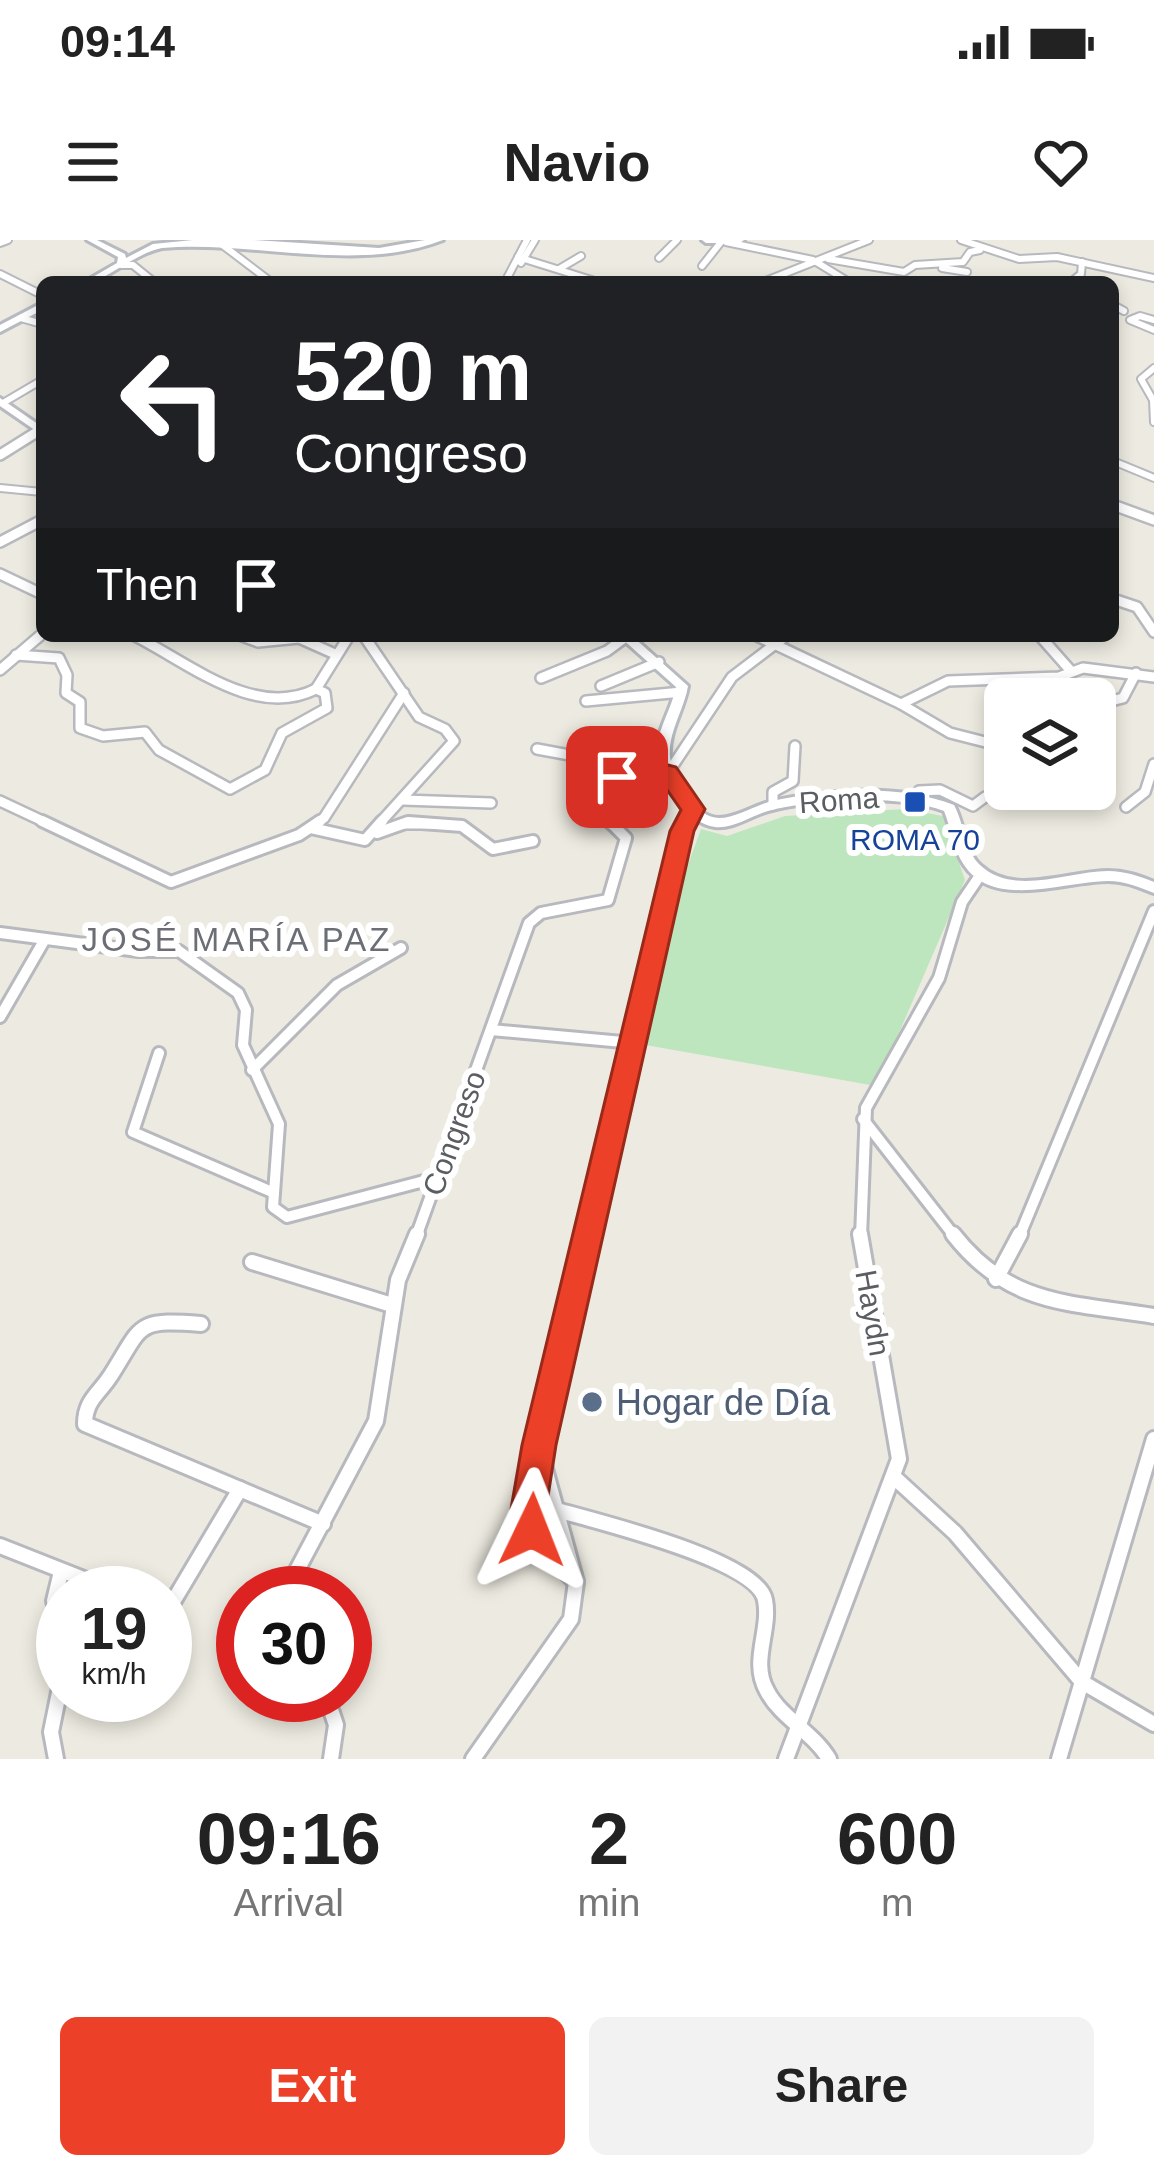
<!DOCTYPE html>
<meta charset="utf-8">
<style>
:root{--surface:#fff;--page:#f2f2f2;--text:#222;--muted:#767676;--accent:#ec4028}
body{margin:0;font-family:Arial,sans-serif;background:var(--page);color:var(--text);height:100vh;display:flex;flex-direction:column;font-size:45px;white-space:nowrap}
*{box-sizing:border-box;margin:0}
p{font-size:39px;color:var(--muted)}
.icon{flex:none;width:66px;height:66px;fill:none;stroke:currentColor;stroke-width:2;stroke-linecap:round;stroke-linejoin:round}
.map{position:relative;height:1519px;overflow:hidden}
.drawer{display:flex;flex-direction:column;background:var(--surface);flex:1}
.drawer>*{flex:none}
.hud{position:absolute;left:36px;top:36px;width:1083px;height:366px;border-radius:18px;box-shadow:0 6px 18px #0003;background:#202124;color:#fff;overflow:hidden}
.controls{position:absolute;left:984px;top:438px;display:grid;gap:24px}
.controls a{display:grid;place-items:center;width:132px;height:132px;border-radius:18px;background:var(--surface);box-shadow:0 6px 18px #0003;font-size:60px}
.speed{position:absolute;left:36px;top:1326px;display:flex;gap:24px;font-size:60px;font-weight:700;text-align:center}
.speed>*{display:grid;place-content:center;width:156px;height:156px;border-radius:50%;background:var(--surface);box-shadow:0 6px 18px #0003;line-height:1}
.speed small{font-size:30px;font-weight:400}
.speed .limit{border:18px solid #d22;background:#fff;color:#111}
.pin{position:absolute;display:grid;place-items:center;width:102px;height:102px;color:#fff;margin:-51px;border-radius:24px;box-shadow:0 6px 18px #0006}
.me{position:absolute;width:132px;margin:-66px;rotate:2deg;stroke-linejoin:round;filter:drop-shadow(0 0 9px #0008)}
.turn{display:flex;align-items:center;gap:42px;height:252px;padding:0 60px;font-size:54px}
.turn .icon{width:156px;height:156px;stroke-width:2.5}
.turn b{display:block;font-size:84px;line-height:102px}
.then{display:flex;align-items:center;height:114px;padding:0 60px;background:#0003;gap:24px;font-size:45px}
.eta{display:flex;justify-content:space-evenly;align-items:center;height:204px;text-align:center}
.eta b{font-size:72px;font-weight:600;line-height:84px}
.cta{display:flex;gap:24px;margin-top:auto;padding:24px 60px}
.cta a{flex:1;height:138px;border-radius:18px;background:var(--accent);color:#fff;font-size:48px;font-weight:600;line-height:138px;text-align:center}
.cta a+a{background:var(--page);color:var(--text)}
.status{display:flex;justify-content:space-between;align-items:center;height:84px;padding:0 60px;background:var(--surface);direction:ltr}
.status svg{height:33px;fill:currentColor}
header{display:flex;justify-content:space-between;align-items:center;height:156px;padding:0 60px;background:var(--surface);font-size:54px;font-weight:600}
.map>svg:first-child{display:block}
.green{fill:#bde6be}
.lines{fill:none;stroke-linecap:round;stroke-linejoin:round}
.minor-far3-casing{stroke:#b7b9be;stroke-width:10}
.minor-far2-casing{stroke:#b7b9be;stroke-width:14}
.minor-far1-casing{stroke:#b7b9be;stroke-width:16}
.minor-casing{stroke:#b7b9be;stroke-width:20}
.tertiary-casing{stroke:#b7b9be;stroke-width:14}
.secondary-casing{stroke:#b7bac0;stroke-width:6}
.minor-far3{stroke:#fff;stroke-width:6}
.minor-far2{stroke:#fff;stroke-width:9}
.minor-far1{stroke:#fff;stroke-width:10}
.minor{stroke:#fff;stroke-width:14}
.tertiary{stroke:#fff;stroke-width:9}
.secondary{fill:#fff;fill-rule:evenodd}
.route{fill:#ec4028;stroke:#992a1a;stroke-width:3}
.transit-dot{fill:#1a4fb4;stroke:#fff;stroke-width:4.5}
.service-dot{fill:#5c6f8a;stroke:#fff;stroke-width:4.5}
.labels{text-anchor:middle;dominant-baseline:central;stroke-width:12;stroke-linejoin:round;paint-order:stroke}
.street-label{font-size:30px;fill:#5a5d62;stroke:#fff}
.transit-label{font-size:30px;fill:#164399;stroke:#fff}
.neighbourhood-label{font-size:33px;letter-spacing:3px;fill:#6b6f75;stroke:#fff}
.near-service-label{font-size:36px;fill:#4e5e75;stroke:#fff;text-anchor:start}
</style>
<div class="status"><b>09:14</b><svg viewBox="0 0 49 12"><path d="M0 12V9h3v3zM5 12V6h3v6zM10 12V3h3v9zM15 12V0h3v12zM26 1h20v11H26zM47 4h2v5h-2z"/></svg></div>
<header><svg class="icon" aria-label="menu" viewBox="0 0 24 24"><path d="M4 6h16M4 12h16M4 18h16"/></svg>Navio<svg class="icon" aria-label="heart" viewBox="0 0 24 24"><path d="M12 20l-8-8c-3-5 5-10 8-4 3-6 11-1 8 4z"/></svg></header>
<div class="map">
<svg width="1154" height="1519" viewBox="0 0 1154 1519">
<rect width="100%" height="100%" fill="#edebe1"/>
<path class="green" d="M 905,569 L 943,576 L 965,640 L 876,846 L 634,803 L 648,733 L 701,589 L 727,596 L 785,576 Z"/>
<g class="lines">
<g class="minor-far3-casing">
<g id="minor-far3">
<path d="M 216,0 L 271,42"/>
<path d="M 961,0 L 1019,19 L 1057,17 L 1154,38"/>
<path d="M 726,2 L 813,20 L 849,42"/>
<path d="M 0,3 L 8,0"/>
<path d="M 518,17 L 598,42"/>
<path d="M 659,18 L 677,0"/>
<path d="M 828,19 L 904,32 L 915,25 L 963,22 L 970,12 L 980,10"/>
<path d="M 521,23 L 535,0"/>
<path d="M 121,25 L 133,25 L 154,42"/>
<path d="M 702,26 L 721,2"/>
<path d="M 942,28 L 967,32"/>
<path d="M 559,29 L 581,16"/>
<path d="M 0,34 L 42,55"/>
<path d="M 505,42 L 527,0"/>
<path d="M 763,42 L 869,0"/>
<path d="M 1071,42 L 1081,34 L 1082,22"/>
<path d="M 1113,65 L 1124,71"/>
<path d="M 21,78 L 42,84"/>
<path d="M 1154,80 L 1140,76 L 1130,80 L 1154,90"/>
<path d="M 1154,128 L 1141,139 L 1153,160 L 1154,182"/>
<path d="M 3,163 L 42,140"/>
<path d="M 1113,221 L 1154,238"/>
<path d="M 0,248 L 42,252"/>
</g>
</g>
<g class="minor-far2-casing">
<g id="minor-far2">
<path d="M 1113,265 L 1154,280"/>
<path d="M 0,302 L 42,280"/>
<path d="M 0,334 L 42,354"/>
<path d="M 1113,359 L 1137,367 L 1154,392"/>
<path d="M 135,396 C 189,423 255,480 316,449"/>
<path d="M 242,396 L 258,402 L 299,398 L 335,414"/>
<path d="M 364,396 L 419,477 L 445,489 L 454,501 L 379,584"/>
<path d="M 757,396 L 901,464 L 950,493 L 1005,507"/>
<path d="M 1040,396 L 1070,430"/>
<path d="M 16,415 L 59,418 L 67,435 L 66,453 L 80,462 L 80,488 L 103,496 L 145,492 L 159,510 L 230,549 L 265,530 L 282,493 L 327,468 L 325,453 L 316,449"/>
<path d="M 0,430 L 42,394"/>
<path d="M 541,438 L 607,411 L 626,397"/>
<path d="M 601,446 L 659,422"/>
<path d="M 316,449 L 349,396"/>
<path d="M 586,461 L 682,452"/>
<path d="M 901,464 L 948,441 L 1059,437 L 1083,428 L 1154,437"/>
<path d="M 1095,465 L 1123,458 L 1136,433"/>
<path d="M 537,509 L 607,522 L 617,527 L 617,537"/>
<path d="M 916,556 L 919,551 L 940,550 L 973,566 L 985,557 L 1006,556"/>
<path d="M 403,560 L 491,563"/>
<path d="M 0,561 L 49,584"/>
<path d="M 773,565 L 773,552 L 793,541 L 795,506"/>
<path d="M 1126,567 L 1145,552 L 1154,524"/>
<path d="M 315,584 L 324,578 L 404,453"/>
<path d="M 402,584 L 435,584"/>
<path d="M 610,584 L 615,540 L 668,533 L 732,437 L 786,396"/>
<path d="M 686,584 L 693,569"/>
</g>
</g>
<g class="minor-far1-casing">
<g id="minor-far1">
<path d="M 42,581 L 171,642 L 299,595 L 320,581"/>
<path d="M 311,588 L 365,600 L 382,581"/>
<path d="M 377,593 L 408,582 L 462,586 L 493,609 L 533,601"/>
<path d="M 0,693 L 138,711 L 179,711 L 238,753 L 246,770 L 243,805 L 279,884 L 273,967 L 287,977 L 424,941 L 438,943"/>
<path d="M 0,777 L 45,699"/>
<path d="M 491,790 L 634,803"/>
<path d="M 159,813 L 133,892 L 272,952"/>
<path d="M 252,830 L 337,745 L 401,708"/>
<path d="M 863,879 L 955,997"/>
<path d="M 416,997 L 529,683 L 541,673 L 608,660 L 626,598 L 609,581"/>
<path d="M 588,997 L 687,581"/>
<path d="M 861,997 L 866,868 L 939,738 L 962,662 L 981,634"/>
<path d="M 1019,997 L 1154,671"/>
</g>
</g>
<g class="minor-casing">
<g id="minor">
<path d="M 953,994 C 1010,1067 1070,1062 1154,1076"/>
<path d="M 252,1022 L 392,1065"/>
<path d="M 996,1039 L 1020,994"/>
<path d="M 201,1084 C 134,1079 143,1085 111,1135 C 99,1154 85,1160 85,1184 L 323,1284"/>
<path d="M 895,1238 L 955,1293 L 1082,1442 L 1154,1484"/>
<path d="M 557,1270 C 595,1281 758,1320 765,1360 C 771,1391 750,1421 767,1451 C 781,1478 813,1492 829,1519"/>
<path d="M 0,1306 L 119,1353"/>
<path d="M 61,1332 L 54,1361 L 63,1389"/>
<path d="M 576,1342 C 547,1315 529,1291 530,1250 L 589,994"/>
<path d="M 285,1353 L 376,1181 L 398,1040 L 417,994"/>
<path d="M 165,1364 L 174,1360 L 240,1249"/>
<path d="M 326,1455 L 336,1485 L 331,1519"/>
<path d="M 56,1519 L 51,1492 L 63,1433"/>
<path d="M 473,1519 L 571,1379 L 576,1342 L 540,1211"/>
<path d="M 786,1519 L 899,1219 L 860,994"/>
<path d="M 1059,1519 L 1154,1199"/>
</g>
</g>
<g class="tertiary-casing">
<path id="tertiary" d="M 0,215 L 40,190"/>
</g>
<g class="secondary-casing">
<g id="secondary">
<path d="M 87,0 L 97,0 L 125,14 L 126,18 L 153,4 L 193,0 L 253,0 L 379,8 L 425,0 L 443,0 C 356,34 253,0 162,8 C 141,12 114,32 95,42 L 84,42 L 117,23 L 118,17 Z"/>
<path d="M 702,0 L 744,0 L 740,3 L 706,3 Z"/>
<path d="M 42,63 L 42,70 L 0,92 L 0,85 Z"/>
<path d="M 0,158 L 42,187 L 42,195 L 0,166 Z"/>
<path d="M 619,396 L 632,396 L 688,446 C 684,470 668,492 670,517 C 673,538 695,578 719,578 C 736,578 755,565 772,561 C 829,549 898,544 954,565 C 964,583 965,611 980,625 C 1014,657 1068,631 1108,631 C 1125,631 1139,636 1154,642 L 1154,653 C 1138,647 1125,641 1108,641 C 1065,641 994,670 964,625 C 953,609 951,588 944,571 C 900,554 814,559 768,571 C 750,576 734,589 715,587 C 684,583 657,538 657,509 C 658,488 672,468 676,447 Z"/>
</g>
</g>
<use href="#minor-far3" class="minor-far3"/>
<use href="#minor-far2" class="minor-far2"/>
<use href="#minor-far1" class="minor-far1"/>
<use href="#minor" class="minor"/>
<use href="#tertiary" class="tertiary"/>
<use href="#secondary" class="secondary"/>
</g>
<path class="route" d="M 668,525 L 676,527 L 705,569 L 694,591 L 556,1205 L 546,1269 L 550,1290 L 545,1302 L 532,1308 L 519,1302 L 511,1269 L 522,1205 L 670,591 L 681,570 L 661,541 L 617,545 L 606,537 L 617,529 Z"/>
<rect class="transit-dot" x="903" y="550" width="24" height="24" rx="6"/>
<circle class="service-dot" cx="592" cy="1162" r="12"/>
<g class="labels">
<g class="street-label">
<text transform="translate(839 560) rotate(-4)">Roma</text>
<text transform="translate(454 893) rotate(-70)">Congreso</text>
<text transform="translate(873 1073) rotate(80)">Haydn</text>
</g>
<g class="transit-label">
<text x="915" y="599">ROMA 70</text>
</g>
<g class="neighbourhood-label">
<text x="237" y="699">JOSÉ MARÍA PAZ</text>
</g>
<g class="near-service-label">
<text x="616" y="1162">Hogar de Día</text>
</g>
</g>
</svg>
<div class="controls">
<a><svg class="icon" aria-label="layers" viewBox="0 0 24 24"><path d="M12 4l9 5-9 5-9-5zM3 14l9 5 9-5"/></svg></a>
</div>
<div class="speed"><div>19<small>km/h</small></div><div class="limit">30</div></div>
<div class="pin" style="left:617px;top:537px;background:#d93025"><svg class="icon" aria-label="arrive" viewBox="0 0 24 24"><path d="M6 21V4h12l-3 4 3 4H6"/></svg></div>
<svg class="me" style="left:532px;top:1290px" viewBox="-20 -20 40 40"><path d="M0-17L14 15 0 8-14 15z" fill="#ec4028" stroke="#fff" stroke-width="4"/></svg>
<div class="hud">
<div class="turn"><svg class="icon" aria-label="left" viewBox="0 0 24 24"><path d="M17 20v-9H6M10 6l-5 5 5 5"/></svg><div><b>520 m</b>Congreso</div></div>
<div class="then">Then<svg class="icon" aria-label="arrive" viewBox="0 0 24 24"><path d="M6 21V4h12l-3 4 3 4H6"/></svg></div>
</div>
</div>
<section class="drawer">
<div class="eta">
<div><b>09:16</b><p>Arrival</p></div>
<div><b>2</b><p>min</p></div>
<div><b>600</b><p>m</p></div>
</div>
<div class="cta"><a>Exit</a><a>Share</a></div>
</section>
